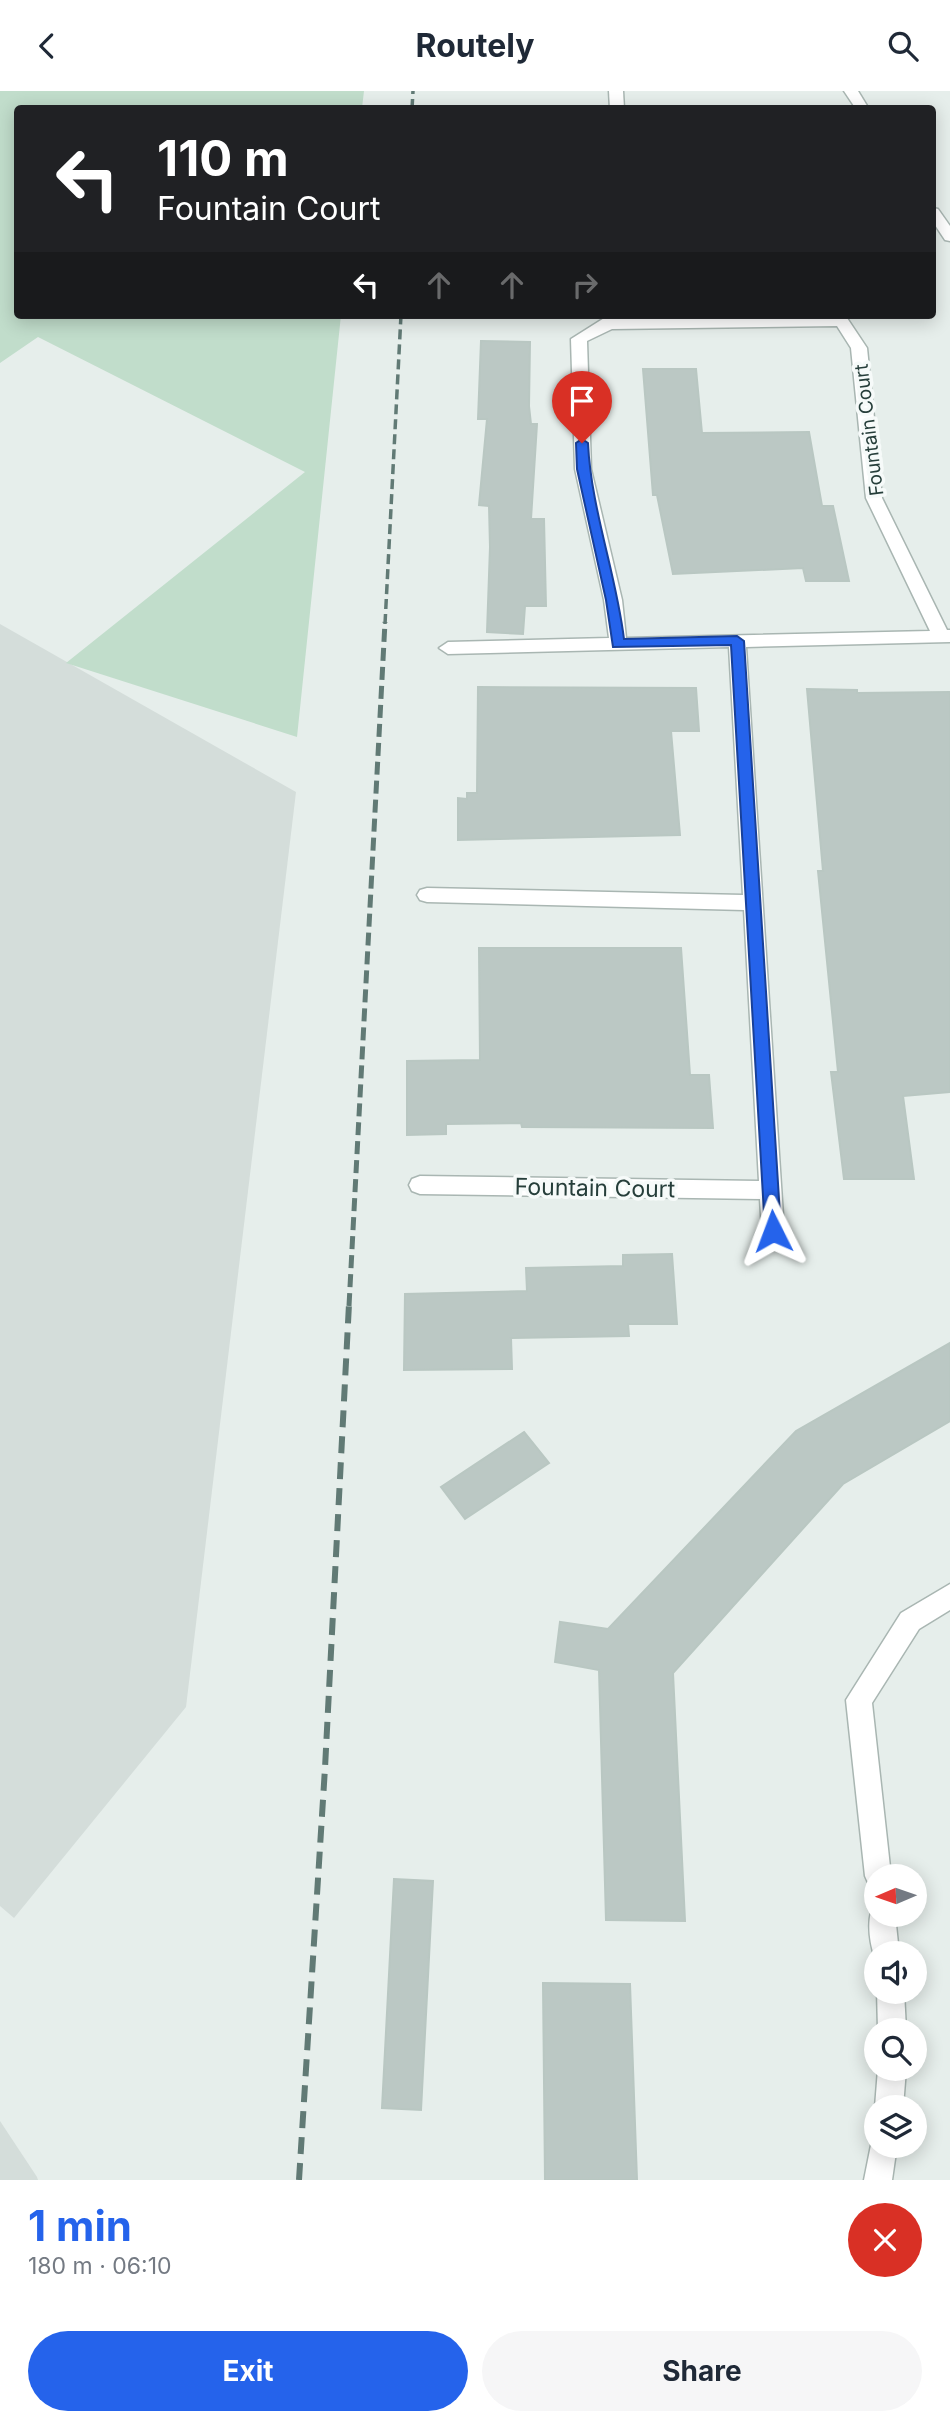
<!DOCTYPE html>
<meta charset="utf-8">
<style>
:root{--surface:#fff;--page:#f6f6f7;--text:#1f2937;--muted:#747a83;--accent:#2563eb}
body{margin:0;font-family:Inter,sans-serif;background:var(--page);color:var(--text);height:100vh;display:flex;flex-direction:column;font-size:26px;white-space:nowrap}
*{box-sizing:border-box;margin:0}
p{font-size:23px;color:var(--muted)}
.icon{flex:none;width:38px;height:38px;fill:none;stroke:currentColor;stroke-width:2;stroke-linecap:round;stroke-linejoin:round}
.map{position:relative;height:2089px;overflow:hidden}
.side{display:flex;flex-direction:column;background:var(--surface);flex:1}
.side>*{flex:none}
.guide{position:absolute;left:14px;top:14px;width:922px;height:214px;border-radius:7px;box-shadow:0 4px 18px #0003;background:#202124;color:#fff;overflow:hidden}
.needle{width:46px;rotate:268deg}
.buttons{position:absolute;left:864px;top:1773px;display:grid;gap:14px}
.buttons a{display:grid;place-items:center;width:63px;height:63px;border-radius:50%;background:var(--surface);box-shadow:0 4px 18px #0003;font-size:35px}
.pin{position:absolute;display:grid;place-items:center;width:60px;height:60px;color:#fff;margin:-72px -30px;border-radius:50% 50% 50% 0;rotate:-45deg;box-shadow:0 0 7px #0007}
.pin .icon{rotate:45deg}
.me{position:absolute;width:77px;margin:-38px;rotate:357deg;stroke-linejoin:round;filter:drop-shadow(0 0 5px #0008)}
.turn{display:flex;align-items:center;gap:24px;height:147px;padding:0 28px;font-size:32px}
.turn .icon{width:91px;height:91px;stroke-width:2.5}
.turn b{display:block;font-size:49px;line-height:60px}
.lanes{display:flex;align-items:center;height:66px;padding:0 28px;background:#0003;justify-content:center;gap:35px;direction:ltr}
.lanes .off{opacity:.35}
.round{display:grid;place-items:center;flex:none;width:74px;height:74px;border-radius:37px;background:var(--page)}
.summary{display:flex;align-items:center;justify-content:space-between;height:119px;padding:0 28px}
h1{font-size:42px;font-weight:700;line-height:52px;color:var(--accent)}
.cta{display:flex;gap:14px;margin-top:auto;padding:14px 28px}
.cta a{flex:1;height:80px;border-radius:42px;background:var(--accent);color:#fff;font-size:28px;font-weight:700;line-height:80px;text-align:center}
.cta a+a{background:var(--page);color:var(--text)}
header{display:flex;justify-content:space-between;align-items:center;height:91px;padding:0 28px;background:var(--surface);font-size:32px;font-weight:700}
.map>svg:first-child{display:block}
.built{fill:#d4ddda}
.green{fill:#c1ddcb}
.building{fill:#bbc8c4;stroke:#b9c7c2;stroke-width:2}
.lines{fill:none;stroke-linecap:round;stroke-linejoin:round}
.minor-casing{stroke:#a9b6b2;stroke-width:3}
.minor{fill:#fff;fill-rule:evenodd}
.rail-far2{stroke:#617a75;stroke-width:3.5;stroke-dasharray:10 5;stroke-linecap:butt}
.rail-far1{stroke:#617a75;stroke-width:5;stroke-dasharray:13 6;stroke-linecap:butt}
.rail{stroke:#617a75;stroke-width:6;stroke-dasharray:17 9;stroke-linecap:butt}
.route{fill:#2563eb;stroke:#184099;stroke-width:2}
.labels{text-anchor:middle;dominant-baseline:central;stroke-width:7;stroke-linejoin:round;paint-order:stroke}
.far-street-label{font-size:19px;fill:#263e3a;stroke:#f6faf9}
.street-label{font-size:23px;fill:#263e3a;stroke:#f6faf9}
</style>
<header><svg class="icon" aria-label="back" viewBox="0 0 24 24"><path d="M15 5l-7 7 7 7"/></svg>Routely<svg class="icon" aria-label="search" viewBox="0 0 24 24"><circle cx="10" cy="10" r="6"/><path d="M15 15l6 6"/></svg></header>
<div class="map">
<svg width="950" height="2089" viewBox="0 0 950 2089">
<rect width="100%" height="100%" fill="#e6eeeb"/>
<g class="built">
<path d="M 0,533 L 296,701 L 186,1616 L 14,1827 L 0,1815 Z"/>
<path d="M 0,2030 L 37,2086 L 38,2089 L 0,2089 Z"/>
</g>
<path class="green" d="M 0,0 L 364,0 L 362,17 L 18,18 L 18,224 L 341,224 L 297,646 L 66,572 L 305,381 L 38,246 L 0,272 Z"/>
<g class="building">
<path d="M 481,250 L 530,251 L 529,315 L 531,333 L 537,333 L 531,428 L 544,428 L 546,515 L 525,515 L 523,543 L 487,541 L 490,456 L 489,415 L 479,414 L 487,328 L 478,328 Z"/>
<path d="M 643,278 L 696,278 L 702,342 L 809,341 L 822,415 L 833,415 L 849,490 L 806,490 L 803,477 L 673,483 L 657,404 L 653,404 Z"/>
<path d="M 478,596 L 696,597 L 699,640 L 671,640 L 680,744 L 458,749 L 458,707 L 467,708 L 467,702 L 477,702 Z"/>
<path d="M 807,598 L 857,599 L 857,602 L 950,601 L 950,1001 L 903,1005 L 914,1088 L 844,1088 L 831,981 L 838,981 L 818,780 L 823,780 Z"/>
<path d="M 479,857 L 681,857 L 690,984 L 709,984 L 713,1037 L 522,1036 L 521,1032 L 446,1033 L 446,1043 L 407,1044 L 407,970 L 480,969 Z"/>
<path d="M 672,1163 L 677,1233 L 628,1233 L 629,1245 L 511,1247 L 512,1278 L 404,1279 L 405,1203 L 527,1200 L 526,1177 L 623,1175 L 623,1164 Z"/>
<path d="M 950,1252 L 950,1330 L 843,1393 L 673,1582 L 685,1830 L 606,1829 L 599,1579 L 555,1571 L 560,1531 L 608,1538 L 796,1340 Z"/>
<path d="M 524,1341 L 549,1372 L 465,1428 L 441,1396 Z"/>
<path d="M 394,1788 L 433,1790 L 421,2019 L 382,2017 Z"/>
<path d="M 543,1892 L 630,1893 L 637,2089 L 545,2089 Z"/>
</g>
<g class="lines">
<g class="minor-casing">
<g id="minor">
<path d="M 609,0 L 623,0 L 624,18 L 610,18 Z"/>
<path d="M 844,0 L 858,0 L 869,18 L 856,18 Z"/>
<path d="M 933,117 L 938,118 L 950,135 L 950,150 L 945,149 L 933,131 Z"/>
<path d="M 609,224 L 626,224 L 622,228 L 847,227 L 867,257 L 882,407 L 947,539 L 950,539 L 950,551 L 746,556 L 784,1140 L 781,1147 L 773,1149 L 765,1147 L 762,1140 L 760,1108 L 420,1103 L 412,1100 L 409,1094 L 412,1088 L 420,1085 L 759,1090 L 744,819 L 427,811 L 420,809 L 417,804 L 420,799 L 427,797 L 743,804 L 729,556 L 448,563 L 439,557 L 448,551 L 609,547 L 604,509 L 575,378 L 571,248 ZM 837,235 L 851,257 L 866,407 L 930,540 L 626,547 L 622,509 L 591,378 L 587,250 L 612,238 Z"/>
<path d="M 950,1493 L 950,1519 L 919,1538 L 872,1612 L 891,1785 L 877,1785 L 877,1798 L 869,1794 L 865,1785 L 846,1609 L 901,1522 Z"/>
<path d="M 877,1813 L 877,1824 L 895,1824 L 899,1862 L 877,1862 L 877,1872 C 870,1856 866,1831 873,1815 Z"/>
<path d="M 877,1899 L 904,1900 L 906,1939 L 878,1939 Z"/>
<path d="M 878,1978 L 906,1978 L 903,2016 L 877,2016 L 877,2020 L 875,2016 Z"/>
<path d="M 877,2042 L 877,2054 L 897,2054 L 892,2089 L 864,2089 L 873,2044 Z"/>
</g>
</g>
<use href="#minor" class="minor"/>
<g class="rail-far2">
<path d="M 412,18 L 413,0"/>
<path d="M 385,533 L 401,224"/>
</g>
<path class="rail-far1" d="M 349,1215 L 385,531"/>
<path class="rail" d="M 299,2089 L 325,1677 L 349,1213"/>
</g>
<path class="route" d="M 582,348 L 588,352 C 591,418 616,482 624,548 L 737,545 L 744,550 L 781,1140 L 779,1145 L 767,1145 L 765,1140 L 731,554 L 613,556 L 606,509 L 577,378 L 576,352 Z"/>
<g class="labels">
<g class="far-street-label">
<text transform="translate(869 339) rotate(-97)">Fountain Court</text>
</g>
<g class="street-label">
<text transform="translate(595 1097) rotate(1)">Fountain Court</text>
</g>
</g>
</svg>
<div class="buttons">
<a><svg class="needle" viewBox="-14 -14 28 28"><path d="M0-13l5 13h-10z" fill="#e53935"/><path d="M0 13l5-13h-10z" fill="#747a83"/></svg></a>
<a><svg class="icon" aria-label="sound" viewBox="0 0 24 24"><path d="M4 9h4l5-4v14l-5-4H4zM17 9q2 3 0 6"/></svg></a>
<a><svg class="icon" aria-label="search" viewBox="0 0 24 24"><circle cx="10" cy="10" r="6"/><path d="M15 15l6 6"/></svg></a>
<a><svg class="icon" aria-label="layers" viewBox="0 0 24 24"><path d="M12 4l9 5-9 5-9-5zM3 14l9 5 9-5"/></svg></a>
</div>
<div class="pin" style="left:582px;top:352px;background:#d93025"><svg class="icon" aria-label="arrive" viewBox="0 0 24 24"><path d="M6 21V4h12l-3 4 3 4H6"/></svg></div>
<svg class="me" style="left:773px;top:1140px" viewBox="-20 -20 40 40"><path d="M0-17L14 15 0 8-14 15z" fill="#2563eb" stroke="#fff" stroke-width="4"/></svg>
<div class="guide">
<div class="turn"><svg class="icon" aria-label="left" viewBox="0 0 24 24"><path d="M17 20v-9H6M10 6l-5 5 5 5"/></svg><div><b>110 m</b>Fountain Court</div></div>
<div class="lanes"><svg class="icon" aria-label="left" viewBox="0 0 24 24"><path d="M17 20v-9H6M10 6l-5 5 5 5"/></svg><svg class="icon off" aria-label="ahead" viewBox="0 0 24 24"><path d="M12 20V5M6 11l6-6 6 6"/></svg><svg class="icon off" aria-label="ahead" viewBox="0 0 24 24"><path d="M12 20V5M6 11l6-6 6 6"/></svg><svg class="icon off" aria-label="right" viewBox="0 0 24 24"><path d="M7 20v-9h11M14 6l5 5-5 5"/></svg></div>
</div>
</div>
<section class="side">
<div class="summary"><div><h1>1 min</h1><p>180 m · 06:10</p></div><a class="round" style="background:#d93025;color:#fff"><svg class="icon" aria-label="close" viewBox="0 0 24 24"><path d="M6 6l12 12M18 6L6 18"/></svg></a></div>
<div class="cta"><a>Exit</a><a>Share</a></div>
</section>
